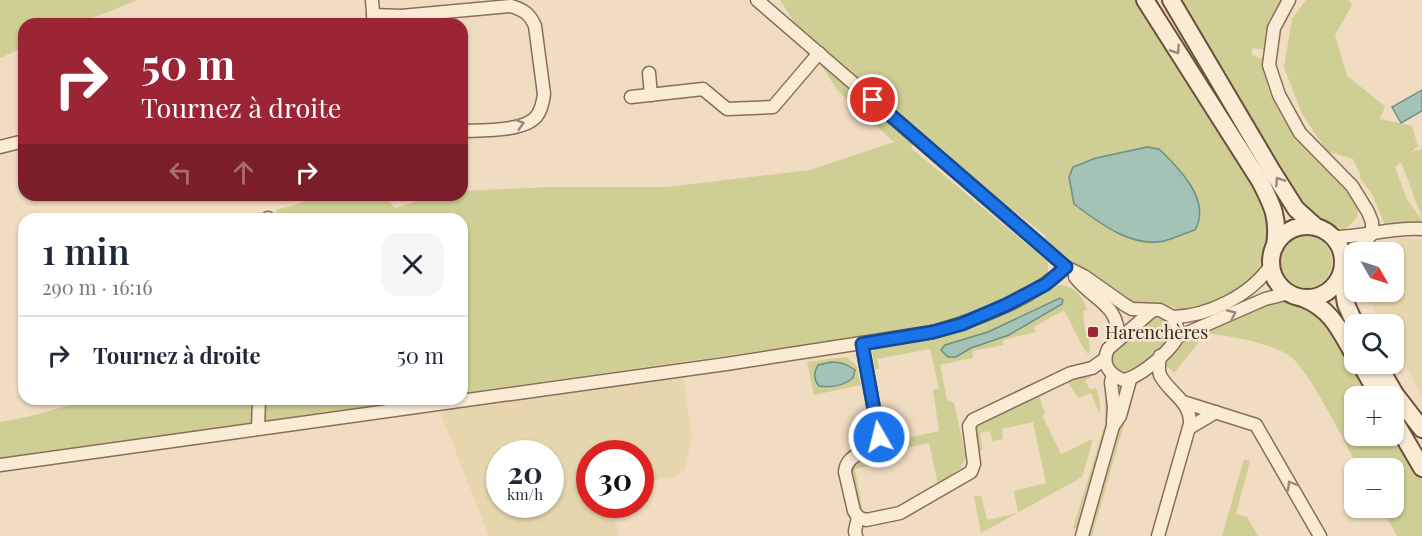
<!DOCTYPE html>
<html lang="fr">
<meta charset="utf-8">
<style>
:root{--surface:#fff;--page:#f6f6f7;--text:#1f2937;--muted:#747a83;--line:#e0e1e3}
body{margin:0;font-family:"Playfair Display",serif;background:var(--page);color:var(--text);height:100vh;display:flex;flex-direction:column;font-size:22px;white-space:nowrap}
*{box-sizing:border-box;margin:0}
p{font-size:20px;color:var(--muted)}
.icon{flex:none;width:33px;height:33px;fill:none;stroke:currentColor;stroke-width:2;stroke-linecap:round;stroke-linejoin:round}
.map{position:relative;flex:1;overflow:hidden}
.drawer{position:absolute;left:18px;top:213px;width:450px;height:192px;display:flex;flex-direction:column;background:var(--surface);border-radius:18px;box-shadow:0 2px 4px #0004}
.drawer>*{flex:none}
.guide{position:absolute;left:18px;top:18px;width:450px;height:183px;border-radius:18px;box-shadow:0 2px 4px #0004;background:#9c2535;color:#fff;overflow:hidden}
.needle{width:39px;rotate:129deg}
.buttons{position:absolute;left:1344px;top:242px;display:grid;gap:12px}
.buttons a{display:grid;place-items:center;width:60px;height:60px;border-radius:12px;background:var(--surface);box-shadow:0 2px 4px #0004;font-size:30px}
.speed{position:absolute;left:486px;top:440px;display:flex;gap:12px;font-size:30px;font-weight:700;text-align:center}
.speed>*{display:grid;place-content:center;width:78px;height:78px;border-radius:50%;background:var(--surface);box-shadow:0 2px 4px #0004;line-height:1}
.speed small{font-size:15px;font-weight:400}
.speed .limit{border:9px solid #d22;background:#fff;color:#111}
.pin{position:absolute;display:grid;place-items:center;width:51px;height:51px;color:#fff;margin:-26px;border:3px solid #fff;border-radius:50%;box-shadow:0 2px 6px #0007}
.me{position:absolute;width:66px;margin:-33px;rotate:352deg;stroke-linejoin:round;filter:drop-shadow(0 0 4px #0008)}
.turn{display:flex;align-items:center;gap:21px;height:126px;padding:0 24px;font-size:27px}
.turn .icon{width:78px;height:78px;stroke-width:2.5}
.turn b{display:block;font-size:42px;line-height:51px}
.lanes{display:flex;align-items:center;height:57px;padding:0 24px;background:#0003;justify-content:center;gap:30px;direction:ltr}
.lanes .off{opacity:.35}
.round{display:grid;place-items:center;flex:none;width:63px;height:63px;border-radius:18px;background:var(--page)}
.head{display:flex;align-items:center;justify-content:space-between;height:102px;padding:0 24px}
h1{font-size:36px;font-weight:600;line-height:45px}
ul{padding:0;list-style:none}
li{display:flex;align-items:center;gap:18px;height:78px;padding:0 24px;border-top:2px solid var(--line)}
li div{flex:1}
li b{display:block;font-size:22px}
li em{font-style:normal}
.map>svg:first-child{display:block}
.farmland{fill:#e6d6ae;fill-rule:evenodd}
.green{fill:#cece95}
.water{fill:#a4c2b6;stroke:#6b9183;stroke-width:1.5}
.lines{fill:none;stroke-linecap:round;stroke-linejoin:round}
.street-casing{stroke:#8a6d58;stroke-width:15}
.secondary-casing{stroke:#6c4e3b;stroke-width:20}
.street{stroke:#faebd5;stroke-width:12}
.secondary{stroke:#faebd5;stroke-width:16}
.oneway{stroke:#9a8979}
.route-casing{stroke:#114b97;stroke-width:15}
.route{stroke:#1a73e8;stroke-width:10}
.poi-dot{fill:#9c2535;stroke:#f7e8d1;stroke-width:2}
.labels{text-anchor:middle;dominant-baseline:central;stroke-width:5;stroke-linejoin:round;paint-order:stroke}
.poi-label{font-size:18px;fill:#39271d;stroke:#f7e8d1;text-anchor:start}
</style>
<div class="map">
<svg width="1422" height="536" viewBox="0 0 1422 536">
<rect width="100%" height="100%" fill="#f0dcc1"/>
<g class="farmland">
<path d="M 1401,238 L 1422,239 L 1422,396 L 1394,345 L 1394,324 L 1382,324 L 1364,291 L 1394,291 L 1394,252 L 1372,252 Z"/>
<path d="M 677,375 L 684,380 L 692,437 L 685,470 L 676,476 L 641,483 L 640,453 L 590,453 L 590,504 L 610,504 L 619,536 L 489,536 L 439,409 ZM 500,453 L 550,453 L 550,504 L 500,504 Z"/>
</g>
<g class="green">
<path d="M 0,0 L 138,0 L 77,24 L 24,24 L 24,47 L 0,58 Z"/>
<path d="M 780,0 L 1140,0 L 1256,182 L 1272,234 L 1266,245 L 1258,272 L 1250,282 L 1226,299 L 1185,311 L 1163,304 L 1135,306 L 1119,298 L 1044,239 L 1046,236 L 1013,210 L 1011,211 L 921,132 L 911,148 L 1048,262 L 1048,275 C 1014,299 974,315 935,326 L 462,393 L 462,219 L 279,219 L 276,210 C 288,206 305,205 312,195 L 328,195 L 329,198 L 387,199 L 395,208 L 438,195 L 462,195 L 462,191 L 550,187 L 666,187 L 810,170 L 894,142 L 837,90 Z"/>
<path d="M 1176,0 L 1282,0 L 1269,20 L 1264,50 L 1252,48 L 1252,55 L 1263,59 C 1265,70 1266,84 1271,95 C 1285,131 1315,159 1342,186 C 1351,194 1361,204 1357,217 L 1349,226 L 1343,229 L 1320,220 L 1306,212 Z"/>
<path d="M 1306,0 L 1348,0 L 1352,5 L 1335,35 L 1347,76 L 1385,106 L 1380,119 L 1412,126 L 1418,146 L 1411,152 L 1422,149 L 1422,218 L 1401,162 L 1395,167 L 1407,199 L 1422,220 L 1422,224 L 1385,225 L 1372,194 L 1360,178 L 1360,174 L 1353,159 L 1327,151 L 1302,114 L 1284,67 L 1292,19 Z"/>
<circle cx="1306" cy="262" r="26"/>
<path d="M 1056,285 C 1072,284 1083,295 1087,310 L 1083,311 L 1085,331 L 1088,331 L 1090,351 L 1088,354 L 1084,349 L 1064,310 L 1034,327 L 1036,332 L 1003,340 L 1003,345 L 972,351 L 973,358 L 940,365 L 947,400 L 954,403 L 966,457 L 961,468 L 938,484 L 929,443 L 891,451 L 893,461 L 855,469 L 863,514 L 859,511 C 851,477 840,471 874,451 L 877,461 L 891,457 L 889,442 L 939,431 L 933,390 L 939,389 L 930,349 L 877,359 L 879,369 L 875,369 L 872,352 L 876,348 C 898,343 919,341 941,336 C 981,327 1020,305 1056,285 Z"/>
<path d="M 1278,299 L 1321,313 L 1375,396 L 1354,396 L 1354,435 L 1394,435 L 1422,476 L 1422,536 L 1397,536 L 1381,507 L 1394,507 L 1394,468 L 1359,468 C 1345,444 1308,366 1287,354 C 1262,341 1234,337 1206,333 L 1174,373 L 1168,367 L 1166,367 L 1168,358 L 1171,354 L 1190,338 Z"/>
<path d="M 1159,316 C 1187,328 1166,344 1152,357 C 1146,363 1136,376 1126,375 C 1122,375 1116,371 1113,369 L 1110,357 L 1113,352 L 1152,317 Z"/>
<path d="M 846,357 L 856,365 L 861,385 L 814,395 L 807,362 Z"/>
<path d="M 1088,373 L 1091,378 L 1085,380 L 1090,390 L 1096,388 L 1100,402 L 1100,415 L 1091,393 L 1078,398 L 1068,382 Z"/>
<path d="M 1039,395 L 1045,414 L 1042,415 L 1061,454 L 1093,439 L 1083,474 L 1082,477 L 981,533 L 974,496 L 981,496 L 987,520 L 1018,513 L 1014,491 L 1046,483 L 1033,422 L 1002,429 L 1003,439 L 992,441 L 990,431 L 980,433 L 983,451 L 976,452 L 974,428 L 977,425 Z"/>
<path d="M 1111,398 L 1109,424 L 1077,529 L 1073,528 L 1105,424 L 1105,399 Z"/>
<path d="M 92,399 L 424,399 L 0,459 L 0,422 L 27,417 Z"/>
<path d="M 1128,400 L 1131,400 L 1092,536 L 1088,536 Z"/>
<path d="M 1244,459 L 1250,461 L 1236,514 L 1247,517 L 1258,536 L 1222,536 Z"/>
</g>
<g class="water">
<path d="M 1422,90 L 1422,111 L 1401,123 L 1392,107 Z"/>
<path d="M 1147,147 L 1159,149 C 1179,168 1212,201 1195,230 C 1185,233 1175,238 1164,241 C 1131,248 1098,222 1074,204 L 1069,177 L 1073,167 L 1096,158 Z"/>
<path d="M 1060,298 L 1063,300 L 1062,304 L 1009,335 L 971,348 L 956,357 L 948,357 L 941,350 L 945,345 L 988,332 Z"/>
<path d="M 831,362 C 841,362 847,364 855,370 L 853,378 C 843,386 831,388 819,386 C 813,379 814,372 818,365 Z"/>
</g>
<g class="lines">
<g class="street-casing">
<g id="street">
<path d="M 372,0 L 374,24"/>
<path d="M 757,0 L 1066,267 L 1084,276 L 1125,305 L 1132,309 L 1160,310 L 1173,317 L 1179,332 C 1177,347 1138,379 1123,380 C 1109,374 1101,364 1108,349 L 1153,310"/>
<path d="M 1289,0 L 1274,28 L 1269,65 L 1279,95 L 1300,133 L 1352,186 L 1368,212 L 1372,222 L 1372,234"/>
<path d="M 373,15 L 401,16 L 511,6 C 524,10 530,14 535,26 L 544,94 C 543,102 541,111 536,117 C 522,132 482,130 462,131"/>
<path d="M 649,73 L 651,95"/>
<path d="M 631,97 L 703,89 L 727,109 L 773,107 L 819,53"/>
<path d="M 0,147 L 24,141"/>
<path d="M 268,219 L 268,218"/>
<path d="M 1334,237 C 1363,237 1393,227 1422,229"/>
<path d="M 1343,264 L 1372,234"/>
<path d="M 1075,277 C 1094,301 1120,304 1118,340"/>
<path d="M 1173,317 C 1209,316 1251,295 1271,265"/>
<path d="M 1178,337 L 1265,299 L 1289,293"/>
<path d="M 862,344 L 879,437 C 871,452 846,453 845,472 L 854,511 L 858,517 L 866,520 L 900,513 L 971,472 L 974,464 L 969,426 L 973,420 L 1071,373 L 1092,368 L 1105,359"/>
<path d="M 1183,402 L 1256,425 L 1320,536"/>
<path d="M 1113,422 L 1114,407 L 1111,382 L 1113,375"/>
<path d="M 258,428 L 259,399"/>
<path d="M 1189,428 L 1216,412"/>
<path d="M 0,465 L 726,364 L 933,332 C 979,319 1031,300 1066,267"/>
<path d="M 856,536 L 855,531 L 858,517"/>
<path d="M 1082,536 L 1113,426 L 1120,416 L 1130,380"/>
<path d="M 1158,536 L 1190,424 C 1191,401 1169,393 1160,375 C 1158,369 1159,362 1160,356"/>
</g>
</g>
<g class="secondary-casing">
<g id="secondary">
<path d="M 1145,0 L 1260,181 C 1273,206 1279,218 1275,246"/>
<path d="M 1171,0 L 1272,171 L 1296,209 L 1315,226"/>
<circle cx="1307" cy="262" r="36"/>
<path d="M 1341,275 L 1346,304 L 1355,324"/>
<path d="M 1303,298 C 1332,310 1339,329 1354,355"/>
<path d="M 1360,363 L 1379,396"/>
<path d="M 1377,363 L 1395,394 L 1422,429"/>
<path d="M 1394,420 L 1422,468"/>
</g>
</g>
<use href="#street" class="street"/>
<use href="#secondary" class="secondary"/>
</g>
<defs><path id="oneway-chevron" d="M-2-3.5L2.5 0L-2 3.5" fill="none" stroke-width="1.6" stroke-linecap="round" stroke-linejoin="round" transform="scale(1.5)"/></defs>
<g class="oneway">
<use href="#oneway-chevron" transform="translate(1176 50) rotate(57)"/>
<use href="#oneway-chevron" transform="translate(520 124) rotate(-16)"/>
<use href="#oneway-chevron" transform="translate(1279 181) rotate(-123)"/>
<use href="#oneway-chevron" transform="translate(1232 314) rotate(-24)"/>
<use href="#oneway-chevron" transform="translate(1291 485) rotate(-120)"/>
</g>
<g class="lines">
<g class="route-casing">
<path id="route" d="M 873,100 L 1066,267 L 1046,284 L 1006,305 L 962,324 L 933,332 L 862,344 L 879,437"/>
</g>
<use href="#route" class="route"/>
</g>
<rect class="poi-dot" x="1087" y="326" width="12" height="12" rx="3"/>
<g class="labels">
<g class="poi-label">
<text x="1105" y="332">Harenchères</text>
</g>
</g>
</svg>
<div class="buttons">
<a><svg class="needle" viewBox="-14 -14 28 28"><path d="M0-13l5 13h-10z" fill="#e53935"/><path d="M0 13l5-13h-10z" fill="#747a83"/></svg></a>
<a><svg class="icon" aria-label="search" viewBox="0 0 24 24"><circle cx="10" cy="10" r="6"/><path d="M15 15l6 6"/></svg></a>
<a>+</a>
<a>−</a>
</div>
<div class="speed"><div>20<small>km/h</small></div><div class="limit">30</div></div>
<div class="pin" style="left:873px;top:100px;background:#d93025"><svg class="icon" aria-label="arrive" viewBox="0 0 24 24"><path d="M6 21V4h12l-3 4 3 4H6"/></svg></div>
<svg class="me" style="left:879px;top:437px" viewBox="-20 -20 40 40"><circle r="17" fill="#1a73e8" stroke="#fff" stroke-width="3"/><path d="M0-11L8 9 0 5-8 9z" fill="#fff"/></svg>
<div class="guide">
<div class="turn"><svg class="icon" aria-label="right" viewBox="0 0 24 24"><path d="M7 20v-9h11M14 6l5 5-5 5"/></svg><div><b>50 m</b>Tournez à droite</div></div>
<div class="lanes"><svg class="icon off" aria-label="left" viewBox="0 0 24 24"><path d="M17 20v-9H6M10 6l-5 5 5 5"/></svg><svg class="icon off" aria-label="ahead" viewBox="0 0 24 24"><path d="M12 20V5M6 11l6-6 6 6"/></svg><svg class="icon" aria-label="right" viewBox="0 0 24 24"><path d="M7 20v-9h11M14 6l5 5-5 5"/></svg></div>
</div>
<section class="drawer">
<div class="head"><div><h1>1 min</h1><p>290 m · 16:16</p></div><a class="round"><svg class="icon" aria-label="close" viewBox="0 0 24 24"><path d="M6 6l12 12M18 6L6 18"/></svg></a></div>
<ul>
<li><svg class="icon" aria-label="right" viewBox="0 0 24 24"><path d="M7 20v-9h11M14 6l5 5-5 5"/></svg><div><b>Tournez à droite</b></div><em>50 m</em></li>
</ul>
</section>
</div>
